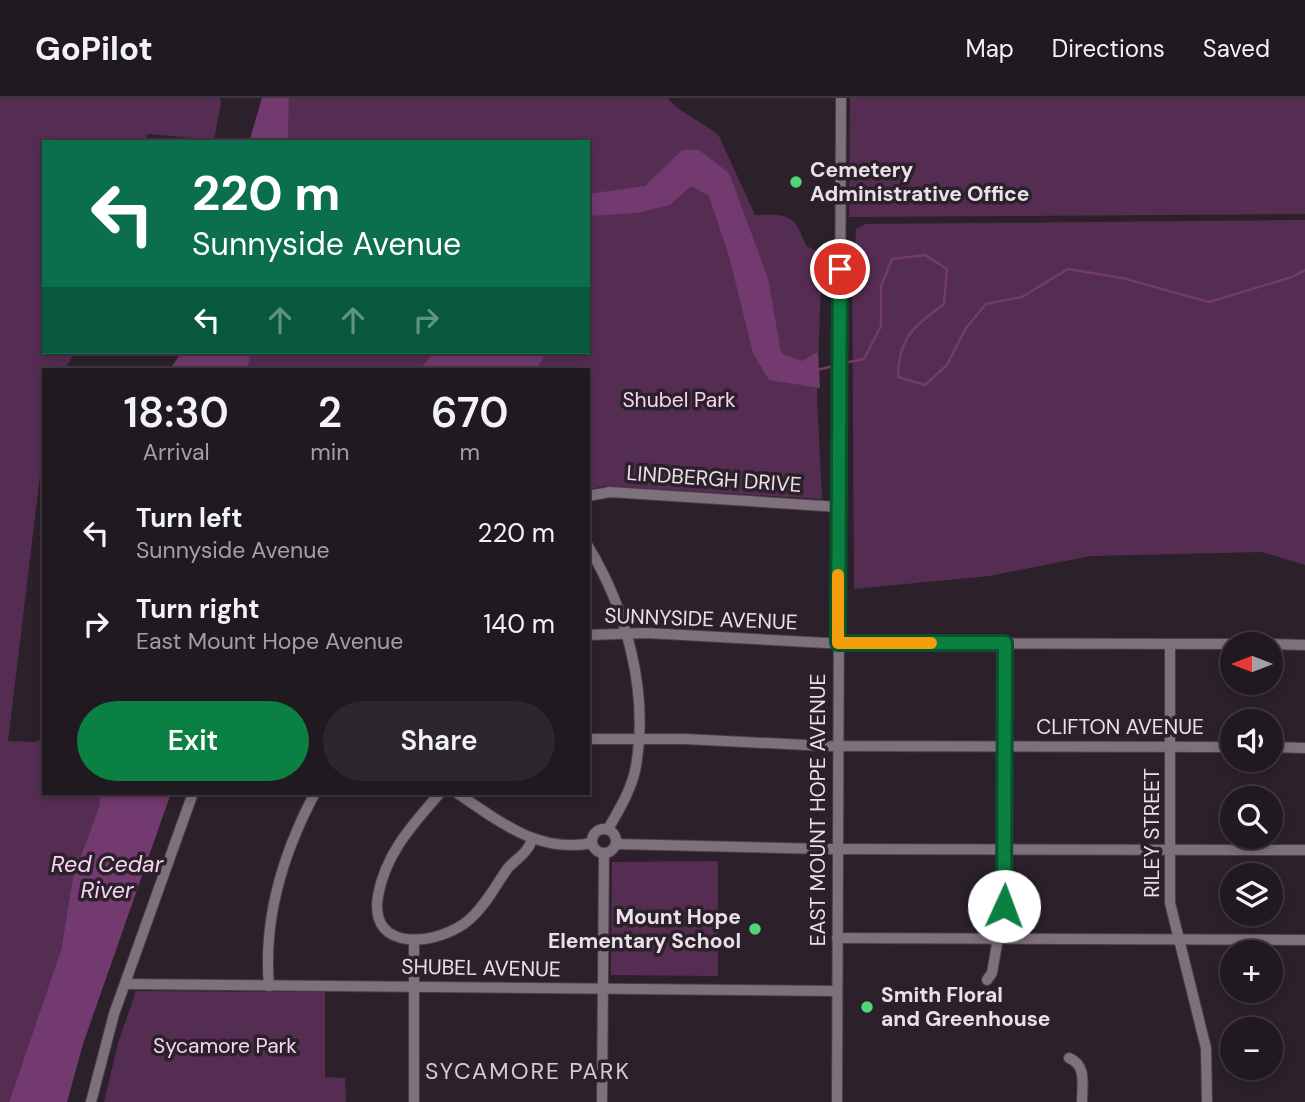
<!DOCTYPE html>
<meta charset="utf-8">
<style>
:root{--surface:#211920;--page:#2d262d;--text:#f1f3f6;--muted:#a2a0a5;--line:#3e383e;--accent:#0b8043}
body{margin:0;font-family:"DM Sans",sans-serif;background:var(--page);color:var(--text);height:100vh;display:flex;flex-direction:column;font-size:26px;white-space:nowrap}
*{box-sizing:border-box;margin:0}
p{font-size:23px;color:var(--muted)}
.icon{flex:none;width:38px;height:38px;fill:none;stroke:currentColor;stroke-width:2;stroke-linecap:round;stroke-linejoin:round}
.map{position:relative;flex:1;overflow:hidden}
.details{position:absolute;left:42px;top:270px;width:548px;height:427px;display:flex;flex-direction:column;background:var(--surface);border-radius:0px;box-shadow:0 4px 10px #0003,0 0 0 2px var(--line)}
.details>*{flex:none}
.top-card{position:absolute;left:42px;top:42px;width:548px;height:214px;border-radius:0px;box-shadow:0 4px 10px #0003,0 0 0 2px var(--line);background:#0b6e4f;color:#fff;overflow:hidden}
.needle{width:46px;rotate:270deg}
.fabs{position:absolute;left:1220px;top:534px;display:grid;gap:14px}
.fabs a{display:grid;place-items:center;width:63px;height:63px;border-radius:50%;background:var(--surface);box-shadow:0 4px 10px #0003,0 0 0 2px var(--line);font-size:35px}
.pin{position:absolute;display:grid;place-items:center;width:60px;height:60px;color:#fff;margin:-30px;border:4px solid #fff;border-radius:50%;box-shadow:0 2px 7px #0007}
.me{position:absolute;width:77px;margin:-38px;rotate:2deg;stroke-linejoin:round;filter:drop-shadow(0 0 5px #0008)}
.turn{display:flex;align-items:center;gap:24px;height:147px;padding:0 35px;font-size:32px}
.turn .icon{width:91px;height:91px;stroke-width:2.5}
.turn b{display:block;font-size:49px;line-height:60px}
.lanes{display:flex;align-items:center;height:66px;padding:0 35px;background:#0003;justify-content:center;gap:35px;direction:ltr}
.lanes .off{opacity:.35}
.eta{display:flex;justify-content:space-evenly;align-items:center;height:119px;text-align:center}
.eta b{font-size:42px;font-weight:600;line-height:49px}
.primary-button{display:flex;gap:14px;margin-top:auto;padding:14px 35px}
.primary-button a{flex:1;height:80px;border-radius:42px;background:var(--accent);color:#fff;font-size:28px;font-weight:600;line-height:80px;text-align:center}
.primary-button a+a{background:var(--page);color:var(--text)}
ul{padding:0;list-style:none}
li{display:flex;align-items:center;gap:21px;height:91px;padding:0 35px}
li div{flex:1}
li b{display:block;font-size:26px}
li em{font-style:normal}
header{display:flex;align-items:center;gap:42px;box-sizing:border-box;height:98px;padding:0 35px;background:var(--surface);border-bottom:2px solid var(--line)}
header strong{font-size:33px}
nav{display:flex;gap:38px;margin-inline-start:auto;font-size:24px}
.map>svg:first-child{display:block}
.green{fill:#552d52}
.water{fill:#723a6e}
.lines{fill:none;stroke-linecap:round;stroke-linejoin:round}
.stream{stroke:#723a6e;stroke-width:2.5}
.minor-casing{stroke:#473e46;stroke-width:12}
.minor{stroke:#7e717c;stroke-width:10}
.route-casing{stroke:#07532c;stroke-width:18}
.route{stroke:#0b8043;stroke-width:12}
.slow{stroke:#f59e0b;stroke-width:12}
.poi-dot{fill:#4dd676;stroke:#2c212a;stroke-width:2.5}
.labels{text-anchor:middle;dominant-baseline:central;stroke-width:7;stroke-linejoin:round;paint-order:stroke}
.poi-label{font-size:21px;font-weight:bold;fill:#e8e1e7;stroke:#2c212a;text-anchor:start}
.park-label{font-size:21px;fill:#f7d5f3;stroke:#2c212a}
.street-label{font-size:21px;fill:#e8e1e7;stroke:#2c212a}
.water-label{font-size:23px;font-style:italic;fill:#f6d4f2;stroke:#2c212a}
.neighbourhood-label{font-size:23px;letter-spacing:2px;fill:#d7c9d5;stroke:#2c212a}
</style>
<header>
<strong>GoPilot</strong>
<nav><a>Map</a><a>Directions</a><a>Saved</a></nav>
</header>
<div class="map">
<svg width="1305" height="1004" viewBox="0 0 1305 1004">
<rect width="100%" height="100%" fill="#2c212a"/>
<g class="green">
<path d="M 0,0 L 220,0 L 221,4 L 214,42 L 148,36 L 144,44 L 44,44 L 44,254 L 75,254 L 65,271 L 44,271 L 44,345 L 8,643 L 36,644 L 44,639 L 44,695 L 100,695 L 99,709 L 73,779 L 61,852 L 9,1004 L 0,1004 Z"/>
<path d="M 289,0 L 667,0 L 679,11 L 718,36 L 755,117 C 788,116 794,115 806,148 L 822,155 L 817,297 L 822,401 L 604,388 L 588,392 L 588,271 L 184,271 L 195,254 L 588,254 L 588,44 L 288,44 Z"/>
<path d="M 850,0 L 1305,0 L 1305,116 L 849,119 Z"/>
<path d="M 1305,122 L 1305,467 L 1262,454 L 1091,458 L 989,478 L 854,491 L 852,152 L 855,151 L 856,131 L 866,126 Z"/>
<path d="M 718,763 L 718,878 L 611,877 L 612,764 Z"/>
<path d="M 136,893 L 325,894 L 325,979 L 345,980 L 346,1004 L 104,1004 L 118,945 Z"/>
</g>
<g class="water">
<path d="M 262,0 L 289,0 L 288,44 L 249,44 Z"/>
<path d="M 682,52 L 699,52 L 729,75 L 768,180 L 781,255 L 802,263 L 818,254 L 820,290 L 769,282 L 753,255 L 729,158 L 709,98 L 691,88 L 670,107 L 637,115 L 590,118 L 588,122 L 588,96 L 645,88 Z"/>
<path d="M 182,254 L 251,254 L 247,271 L 170,271 Z"/>
<path d="M 434,254 L 546,254 L 537,271 L 420,271 Z"/>
<path d="M 100,695 L 171,695 L 83,946 L 67,1004 L 9,1004 L 61,852 L 73,779 L 99,709 Z"/>
</g>
<g class="lines">
<g class="stream">
<path d="M 844,265 L 864,261 L 881,228 L 881,188 L 892,161 L 925,157 L 947,171 L 944,206 C 914,229 899,238 898,279 L 925,287 L 947,267 L 966,230 L 986,206 L 1022,199 L 1068,171 L 1122,180 L 1209,204 L 1292,179 L 1305,172"/>
<path d="M 817,272 L 838,267"/>
</g>
<g class="minor-casing">
<g id="minor">
<path d="M 588,398 L 610,394 L 839,409"/>
<path d="M 588,448 C 626,511 649,593 636,668 C 632,691 619,712 608,731"/>
<path d="M 588,537 L 647,535 L 827,545 L 1232,546"/>
<path d="M 1170,546 L 1170,805 L 1206,950 L 1207,1004"/>
<path d="M 1270,546 L 1305,547"/>
<path d="M 588,641 L 685,641 L 826,648 L 1232,649"/>
<path d="M 1270,649 L 1305,650"/>
<path d="M 440,695 C 413,726 385,756 378,798 C 368,857 441,847 470,821 C 486,807 495,788 508,770 C 517,760 527,756 532,742"/>
<path d="M 457,695 C 499,723 538,756 592,745"/>
<circle cx="604" cy="743" r="12"/>
<path d="M 616,746 L 826,751 L 1305,752"/>
<path d="M 837,840 L 1305,842"/>
<path d="M 414,842 L 414,1004"/>
<path d="M 987,882 L 992,875 L 1005,799 L 1005,546"/>
<path d="M 125,886 L 837,893"/>
<path d="M 269,888 C 263,820 283,755 315,695"/>
<path d="M 1069,960 C 1087,967 1082,987 1082,1004"/>
<path d="M 91,1004 L 114,916 L 193,695"/>
<path d="M 602,1004 L 604,755"/>
<path d="M 837,1004 L 841,0"/>
</g>
</g>
<use href="#minor" class="minor"/>
</g>
<g class="lines">
<g class="route-casing">
<path id="route" d="M 840,171 L 838,545 L 1005,545 L 1004,808"/>
</g>
<use href="#route" class="route"/>
<path class="slow" d="M 838,477 L 838,545 L 931,545"/>
</g>
<g class="poi-dot">
<circle cx="796" cy="84" r="7"/>
<circle cx="755" cy="831" r="7"/>
<circle cx="867" cy="909" r="7"/>
</g>
<g class="labels">
<g class="poi-label">
<text x="810" y="72">Cemetery<tspan x="810" dy="24">Administrative Office</tspan></text>
<text x="741" y="819" text-anchor="end">Mount Hope<tspan x="741" dy="24">Elementary School</tspan></text>
<text x="881" y="897">Smith Floral<tspan x="881" dy="24">and Greenhouse</tspan></text>
</g>
<g class="park-label">
<text x="679" y="302">Shubel Park</text>
<text x="225" y="948">Sycamore Park</text>
</g>
<g class="street-label">
<text transform="translate(714 381) rotate(4)">LINDBERGH DRIVE</text>
<text transform="translate(701 521) rotate(2)">SUNNYSIDE AVENUE</text>
<text x="1120" y="629">CLIFTON AVENUE</text>
<text transform="translate(818 712) rotate(-90)">EAST MOUNT HOPE AVENUE</text>
<text transform="translate(1152 735) rotate(-90)">RILEY STREET</text>
<text transform="translate(481 870) rotate(1)">SHUBEL AVENUE</text>
</g>
<g class="water-label">
<text x="107" y="766">Red Cedar<tspan x="107" dy="26">River</tspan></text>
</g>
<g class="neighbourhood-label">
<text x="528" y="973">SYCAMORE PARK</text>
</g>
</g>
</svg>
<div class="fabs">
<a><svg class="needle" viewBox="-14 -14 28 28"><path d="M0-13l5 13h-10z" fill="#e53935"/><path d="M0 13l5-13h-10z" fill="#a2a0a5"/></svg></a>
<a><svg class="icon" aria-label="sound" viewBox="0 0 24 24"><path d="M4 9h4l5-4v14l-5-4H4zM17 9q2 3 0 6"/></svg></a>
<a><svg class="icon" aria-label="search" viewBox="0 0 24 24"><circle cx="10" cy="10" r="6"/><path d="M15 15l6 6"/></svg></a>
<a><svg class="icon" aria-label="layers" viewBox="0 0 24 24"><path d="M12 4l9 5-9 5-9-5zM3 14l9 5 9-5"/></svg></a>
<a>+</a>
<a>−</a>
</div>
<div class="pin" style="left:840px;top:171px;background:#d93025"><svg class="icon" aria-label="arrive" viewBox="0 0 24 24"><path d="M6 21V4h12l-3 4 3 4H6"/></svg></div>
<svg class="me" style="left:1004px;top:808px" viewBox="-20 -20 40 40"><circle r="19" fill="#fff"/><path d="M0-13L10 11 0 6-10 11z" fill="#0b8043"/></svg>
<div class="top-card">
<div class="turn"><svg class="icon" aria-label="left" viewBox="0 0 24 24"><path d="M17 20v-9H6M10 6l-5 5 5 5"/></svg><div><b>220 m</b>Sunnyside Avenue</div></div>
<div class="lanes"><svg class="icon" aria-label="left" viewBox="0 0 24 24"><path d="M17 20v-9H6M10 6l-5 5 5 5"/></svg><svg class="icon off" aria-label="ahead" viewBox="0 0 24 24"><path d="M12 20V5M6 11l6-6 6 6"/></svg><svg class="icon off" aria-label="ahead" viewBox="0 0 24 24"><path d="M12 20V5M6 11l6-6 6 6"/></svg><svg class="icon off" aria-label="right" viewBox="0 0 24 24"><path d="M7 20v-9h11M14 6l5 5-5 5"/></svg></div>
</div>
<section class="details">
<div class="eta">
<div><b>18:30</b><p>Arrival</p></div>
<div><b>2</b><p>min</p></div>
<div><b>670</b><p>m</p></div>
</div>
<ul>
<li><svg class="icon" aria-label="left" viewBox="0 0 24 24"><path d="M17 20v-9H6M10 6l-5 5 5 5"/></svg><div><b>Turn left</b><p>Sunnyside Avenue</p></div><em>220 m</em></li>
<li><svg class="icon" aria-label="right" viewBox="0 0 24 24"><path d="M7 20v-9h11M14 6l5 5-5 5"/></svg><div><b>Turn right</b><p>East Mount Hope Avenue</p></div><em>140 m</em></li>
</ul>
<div class="primary-button"><a>Exit</a><a>Share</a></div>
</section>
</div>
